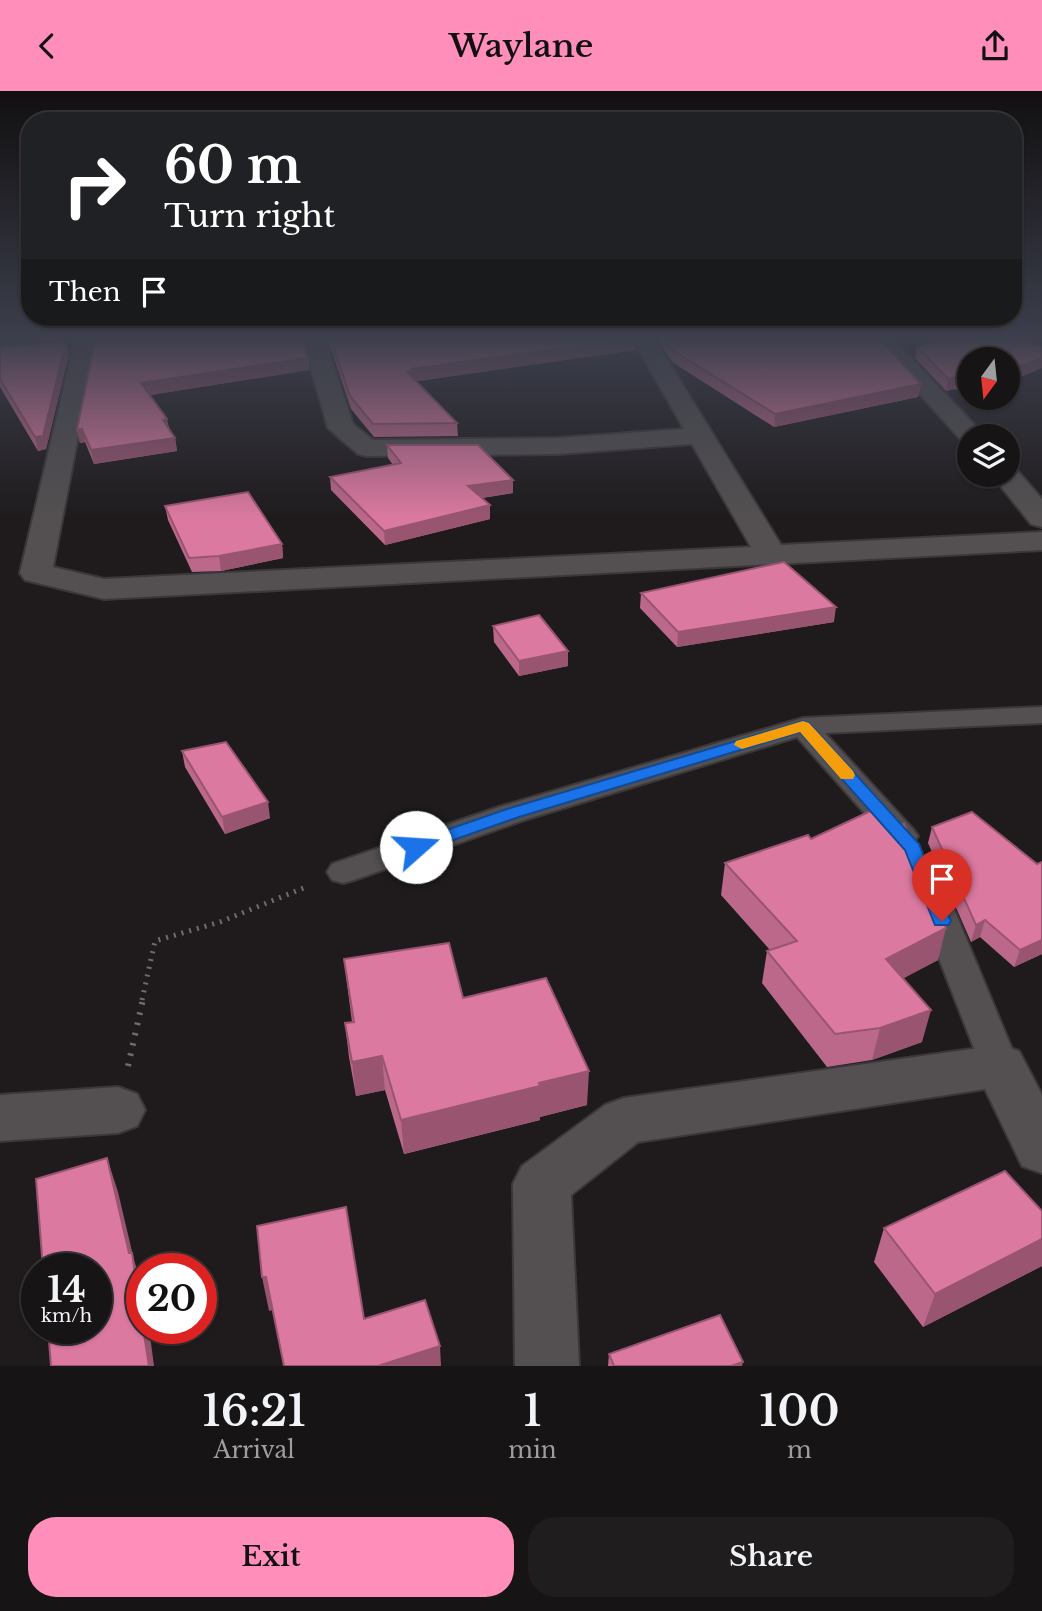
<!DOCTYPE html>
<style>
:root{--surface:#171416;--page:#201d1f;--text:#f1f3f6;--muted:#9e9ea1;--line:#363335;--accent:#ff8ebb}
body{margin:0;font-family:"Libre Baskerville",serif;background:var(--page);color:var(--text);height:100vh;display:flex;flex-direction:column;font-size:26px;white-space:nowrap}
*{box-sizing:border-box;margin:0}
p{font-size:23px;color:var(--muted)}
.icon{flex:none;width:38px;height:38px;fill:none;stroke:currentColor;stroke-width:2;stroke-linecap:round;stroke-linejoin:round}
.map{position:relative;height:1275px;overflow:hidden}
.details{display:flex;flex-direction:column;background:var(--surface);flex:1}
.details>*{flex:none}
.guide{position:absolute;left:21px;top:21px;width:1001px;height:214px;border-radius:28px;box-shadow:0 2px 5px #0004,0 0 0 2px var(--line);background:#202124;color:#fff;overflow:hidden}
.needle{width:46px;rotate:195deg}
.tools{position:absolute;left:957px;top:256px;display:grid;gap:14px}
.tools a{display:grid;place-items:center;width:63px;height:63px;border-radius:50%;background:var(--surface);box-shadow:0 2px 5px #0004,0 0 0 2px var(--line);font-size:35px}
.speed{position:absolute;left:21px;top:1162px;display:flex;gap:14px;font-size:35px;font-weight:700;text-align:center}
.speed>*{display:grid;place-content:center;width:91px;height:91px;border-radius:50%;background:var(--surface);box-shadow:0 2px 5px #0004,0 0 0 2px var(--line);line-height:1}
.speed small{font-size:18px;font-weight:400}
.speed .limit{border:10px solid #d22;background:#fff;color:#111}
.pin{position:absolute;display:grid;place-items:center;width:60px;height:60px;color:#fff;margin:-72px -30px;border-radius:50% 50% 50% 0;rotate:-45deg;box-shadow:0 0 7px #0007}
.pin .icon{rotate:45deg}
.me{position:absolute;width:77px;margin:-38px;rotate:71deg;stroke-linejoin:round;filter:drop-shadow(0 0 5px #0008)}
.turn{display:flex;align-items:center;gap:24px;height:147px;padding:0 28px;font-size:32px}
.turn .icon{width:91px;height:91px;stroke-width:2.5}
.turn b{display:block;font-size:49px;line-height:60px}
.then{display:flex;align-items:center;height:66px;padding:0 28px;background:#0003;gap:14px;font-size:26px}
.eta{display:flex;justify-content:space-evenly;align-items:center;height:119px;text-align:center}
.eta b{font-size:42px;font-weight:600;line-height:49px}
.action{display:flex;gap:14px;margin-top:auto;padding:14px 28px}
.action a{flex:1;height:80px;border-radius:28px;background:var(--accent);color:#111;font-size:28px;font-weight:600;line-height:80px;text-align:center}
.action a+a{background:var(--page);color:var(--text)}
header{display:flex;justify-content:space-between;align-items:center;height:91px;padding:0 28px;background:var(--accent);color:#111;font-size:32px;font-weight:600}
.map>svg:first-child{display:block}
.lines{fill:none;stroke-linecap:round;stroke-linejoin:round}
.lane-casing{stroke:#3b3839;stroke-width:4}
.street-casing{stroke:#3b3839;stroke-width:4}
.secondary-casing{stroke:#3b3839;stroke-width:4}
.path-far1{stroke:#6f6b6d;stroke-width:5;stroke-dasharray:2 6;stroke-linecap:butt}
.path{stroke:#6f6b6d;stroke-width:6;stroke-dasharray:2.5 8;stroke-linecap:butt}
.lane{fill:#545051;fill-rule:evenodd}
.street{fill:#545051;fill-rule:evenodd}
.secondary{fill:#545051;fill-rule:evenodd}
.wall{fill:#bc688a}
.shaded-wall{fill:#995570}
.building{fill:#db79a0;stroke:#995570;stroke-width:2}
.route{fill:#1a73e8;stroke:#114b97;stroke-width:2}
.slow{fill:#f59e0b}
</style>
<header><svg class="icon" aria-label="back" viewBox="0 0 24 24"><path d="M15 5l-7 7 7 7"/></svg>Waylane<svg class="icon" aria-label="share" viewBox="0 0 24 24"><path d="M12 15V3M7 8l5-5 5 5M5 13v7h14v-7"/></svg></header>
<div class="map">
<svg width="1042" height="1275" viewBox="0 0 1042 1275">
<rect width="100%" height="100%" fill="#1f1b1d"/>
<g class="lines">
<g class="lane-casing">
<g id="lane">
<path d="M 1042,616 L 1042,632 L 825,642 L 913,738 L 918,745 L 913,752 L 902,755 L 891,752 L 797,646 L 524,729 L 354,789 L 343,792 L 332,789 L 327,781 L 332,773 L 502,715 L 803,627 Z"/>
<path d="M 932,795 L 944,798 L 949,806 L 1019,975 L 1014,986 L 1000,990 L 986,986 L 981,975 L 915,806 L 920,798 Z"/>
</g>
</g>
<g class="street-casing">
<g id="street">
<path d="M 75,249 L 95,249 L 96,251 L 53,476 L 104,488 L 751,456 L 692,353 L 558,363 L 367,365 L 358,363 L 328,337 L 303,249 L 325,249 L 353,333 L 373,349 L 558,347 L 684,338 L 633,249 L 655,249 L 781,454 L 1042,441 L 1042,459 L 104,508 L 25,489 L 20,482 Z"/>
<path d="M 1000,954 L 1019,960 L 1042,1004 L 1042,1082 L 1022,1075 L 985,998 L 638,1051 L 571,1104 L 579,1275 L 515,1275 L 513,1093 L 522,1075 L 605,1014 L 624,1007 Z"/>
<path d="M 118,996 L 137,1003 L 145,1019 L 137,1035 L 118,1042 L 0,1050 L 0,1004 Z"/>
</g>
</g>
<g class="secondary-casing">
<g id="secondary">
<path d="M 871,249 L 894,249 L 985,345 L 970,345 L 970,352 L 963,351 Z"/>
<path d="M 1008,375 L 1015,377 L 1042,408 L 1042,436 L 1031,433 L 991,383 L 1008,383 Z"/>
</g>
</g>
<path class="path-far1" d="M 142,909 L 155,850 L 220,831 L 306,796"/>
<path class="path" d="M 128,975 L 143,908"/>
<use href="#lane" class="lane"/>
<use href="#street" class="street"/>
<use href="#secondary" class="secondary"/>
</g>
<g class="wall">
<path d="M 95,249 L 308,267 L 309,279 L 150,304 L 175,347 L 177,360 L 94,373 L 85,351 L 80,352 L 77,339 Z"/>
<path d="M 328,249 L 636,249 L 636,259 L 416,290 L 457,332 L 458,345 L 374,346 L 351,318 Z"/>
<path d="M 658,249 L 880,249 L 921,293 L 918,306 L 774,336 L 672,271 Z"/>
<path d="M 66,251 L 69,263 L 46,358 L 38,360 L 0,296 L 0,256 Z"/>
<path d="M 917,256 L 1042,256 L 1042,277 L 1008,291 L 970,268 L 970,303 L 954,298 L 946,300 L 915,267 Z"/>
<path d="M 387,354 L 513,402 L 482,407 L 490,428 L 385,454 L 331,399 L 330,386 L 393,374 L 388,367 Z"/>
<path d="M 165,415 L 282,453 L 283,467 L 221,480 L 192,481 L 168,429 Z"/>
<path d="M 641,502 L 834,531 L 677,556 L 640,517 Z"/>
<path d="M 493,535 L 568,575 L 519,585 L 494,551 Z"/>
<path d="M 182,660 L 270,727 L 225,743 L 185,676 Z"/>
<path d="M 932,736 L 1042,863 L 1014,876 L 980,846 L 971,851 L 928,752 Z"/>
<path d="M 725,772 L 938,869 L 903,887 L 922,951 L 872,969 L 827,976 L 762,892 L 767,860 L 770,859 L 721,804 Z"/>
<path d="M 344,868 L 463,907 L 587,1014 L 540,1026 L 540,1029 L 404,1063 L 385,999 L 356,1005 L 349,966 L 345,932 L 352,931 Z"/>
<path d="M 1042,1120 L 1042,1175 L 923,1236 L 874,1171 L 884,1137 Z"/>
<path d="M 609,1263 L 742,1275 L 608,1275 Z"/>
</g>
<g class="shaded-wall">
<path d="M 623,249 L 636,249 L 636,259 L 413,291 L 407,281 L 411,278 Z"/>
<path d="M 66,251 L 69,263 L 46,358 L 38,360 L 35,346 Z"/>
<path d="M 308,267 L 309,279 L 144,305 L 141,292 Z"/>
<path d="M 1042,267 L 1042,277 L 1008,291 L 1008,280 Z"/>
<path d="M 957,286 L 954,298 L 946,300 L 948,288 Z"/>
<path d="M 921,293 L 918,306 L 774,336 L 775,323 Z"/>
<path d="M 167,328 L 170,341 L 163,329 Z"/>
<path d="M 82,338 L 85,351 L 80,352 L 77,339 Z"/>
<path d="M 175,347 L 177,360 L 94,373 L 91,359 Z"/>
<path d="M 513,389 L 513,402 L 468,409 L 468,395 Z"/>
<path d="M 490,414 L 490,428 L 385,454 L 384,440 Z"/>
<path d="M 282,453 L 283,467 L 221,480 L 219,465 Z"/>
<path d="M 836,516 L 834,531 L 677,556 L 678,541 Z"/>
<path d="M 568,560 L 568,575 L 519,585 L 519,570 Z"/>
<path d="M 268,711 L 270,727 L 225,743 L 222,726 Z"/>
<path d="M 985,829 L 980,846 L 971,851 L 976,834 Z"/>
<path d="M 946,837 L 938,869 L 878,901 L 886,868 Z"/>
<path d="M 1042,849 L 1042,863 L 1014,876 L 1020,859 Z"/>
<path d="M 931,919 L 922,951 L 872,969 L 880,937 Z"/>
<path d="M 382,965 L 385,999 L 356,1005 L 352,971 Z"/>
<path d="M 589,980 L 587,1014 L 540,1026 L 540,1029 L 404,1063 L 401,1029 Z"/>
<path d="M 107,1067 L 118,1101 L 134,1169 L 142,1194 L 142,1230 L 129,1162 Z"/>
<path d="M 1042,1148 L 1042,1175 L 923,1236 L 935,1203 Z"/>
<path d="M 262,1186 L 266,1186 L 273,1219 L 269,1220 Z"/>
<path d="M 143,1237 L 149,1237 L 154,1275 L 149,1275 Z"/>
<path d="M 440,1255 L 441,1275 L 378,1275 Z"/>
<path d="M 743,1271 L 742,1275 L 731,1275 Z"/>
</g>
<g class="building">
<path d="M 95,249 L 302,249 L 308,267 L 141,292 L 167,328 L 163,329 L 175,347 L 91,359 L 82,338 L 77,339 Z"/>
<path d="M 331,249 L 623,249 L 411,278 L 413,280 L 407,281 L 457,332 L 373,333 L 350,305 Z"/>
<path d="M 666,249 L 880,249 L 921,293 L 775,323 L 672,259 Z"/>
<path d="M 943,249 L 1022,249 L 1042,256 L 1042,267 L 1008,280 L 1008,268 L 970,268 L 970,290 L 957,286 L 948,288 L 917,256 Z"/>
<path d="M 66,251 L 43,345 L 35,346 L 0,288 L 0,256 Z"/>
<path d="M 387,354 L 478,354 L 513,389 L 468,395 L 490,414 L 384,440 L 330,386 L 401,372 Z"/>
<path d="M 248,401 L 282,453 L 219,465 L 189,467 L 165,415 Z"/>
<path d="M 784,471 L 836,516 L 678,541 L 641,502 Z"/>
<path d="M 539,524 L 568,560 L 519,570 L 493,535 Z"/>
<path d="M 226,651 L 268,711 L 222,726 L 182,660 Z"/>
<path d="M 877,717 L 900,734 L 904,733 L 946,837 L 886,868 L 931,919 L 880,937 L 835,943 L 767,860 L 797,850 L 725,772 L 808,744 L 811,748 Z"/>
<path d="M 972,721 L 1037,773 L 1042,771 L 1042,849 L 1020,859 L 985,829 L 976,834 L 932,736 Z"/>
<path d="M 449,852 L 463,907 L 546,887 L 589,980 L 539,992 L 540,995 L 401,1029 L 382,965 L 352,971 L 345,932 L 354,931 L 344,868 Z"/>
<path d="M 107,1067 L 129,1162 L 132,1162 L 142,1230 L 142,1237 L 143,1237 L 149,1275 L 51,1275 L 48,1237 L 96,1237 L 96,1178 L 43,1178 L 36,1088 Z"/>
<path d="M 1005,1080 L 1042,1120 L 1042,1148 L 935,1203 L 884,1137 Z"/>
<path d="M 346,1116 L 364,1228 L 425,1209 L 440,1255 L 378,1275 L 284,1275 L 266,1186 L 262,1186 L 257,1135 Z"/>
<path d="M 720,1224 L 743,1271 L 731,1275 L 614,1275 L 609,1263 Z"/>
</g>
<linearGradient id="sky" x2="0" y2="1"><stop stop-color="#110f10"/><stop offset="0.58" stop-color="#3c3f4c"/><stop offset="1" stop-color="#3c3f4c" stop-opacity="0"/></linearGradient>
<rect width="1042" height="427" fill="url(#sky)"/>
<path class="route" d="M 803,630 L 809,632 L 919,753 L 951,830 L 948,834 L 935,834 L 905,759 L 800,641 L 519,726 L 422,760 L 416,762 L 407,756 L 409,752 L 507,718 Z"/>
<path class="slow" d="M 803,630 L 809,632 L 853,680 L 855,684 L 853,688 L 841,688 L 800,641 L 742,658 L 734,654 L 736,650 Z"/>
</svg>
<div class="tools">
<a><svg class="needle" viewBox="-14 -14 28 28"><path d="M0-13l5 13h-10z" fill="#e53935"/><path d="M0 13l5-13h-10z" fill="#9e9ea1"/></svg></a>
<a><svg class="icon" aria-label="layers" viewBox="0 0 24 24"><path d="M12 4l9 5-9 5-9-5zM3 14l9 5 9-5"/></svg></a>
</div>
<div class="speed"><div>14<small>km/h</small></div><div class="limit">20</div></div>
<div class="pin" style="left:942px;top:830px;background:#d93025"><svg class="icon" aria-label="arrive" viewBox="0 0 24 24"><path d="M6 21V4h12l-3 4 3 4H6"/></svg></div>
<svg class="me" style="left:416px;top:756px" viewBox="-20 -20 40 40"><circle r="19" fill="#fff"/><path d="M0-13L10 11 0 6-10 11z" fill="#1a73e8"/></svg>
<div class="guide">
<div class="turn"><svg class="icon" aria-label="right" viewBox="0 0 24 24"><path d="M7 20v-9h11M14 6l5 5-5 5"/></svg><div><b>60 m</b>Turn right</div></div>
<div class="then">Then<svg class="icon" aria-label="arrive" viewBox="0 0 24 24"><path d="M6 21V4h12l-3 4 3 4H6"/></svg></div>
</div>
</div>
<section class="details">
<div class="eta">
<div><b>16:21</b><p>Arrival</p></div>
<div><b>1</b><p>min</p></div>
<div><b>100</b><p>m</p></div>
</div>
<div class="action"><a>Exit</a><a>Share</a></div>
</section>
